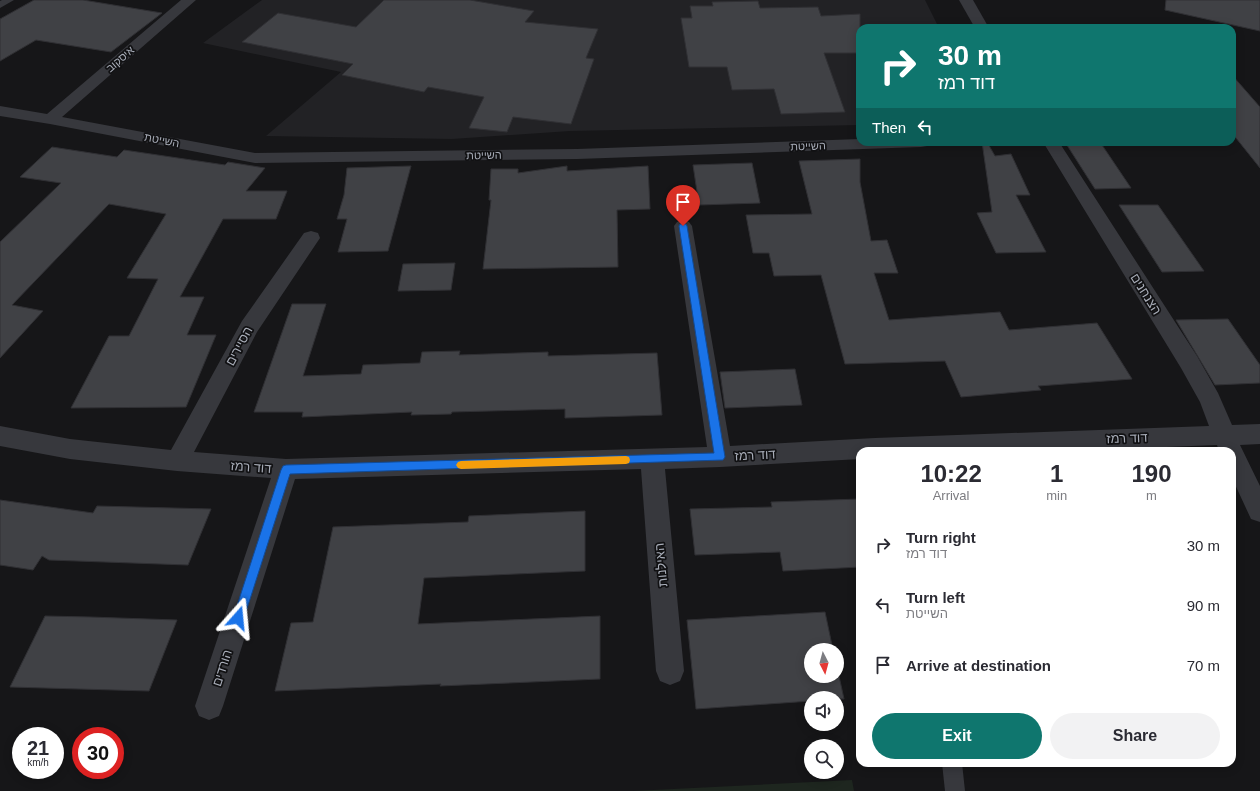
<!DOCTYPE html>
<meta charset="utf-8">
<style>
:root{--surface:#fff;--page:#f2f2f3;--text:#2b2b33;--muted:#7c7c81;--accent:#0f766e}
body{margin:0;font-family:Helvetica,"Noto Sans Hebrew",sans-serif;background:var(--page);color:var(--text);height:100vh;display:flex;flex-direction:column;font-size:15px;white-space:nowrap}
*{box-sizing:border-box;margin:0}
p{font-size:13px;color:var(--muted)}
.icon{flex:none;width:22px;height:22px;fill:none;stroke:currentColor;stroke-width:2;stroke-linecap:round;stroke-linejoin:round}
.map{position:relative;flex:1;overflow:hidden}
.sheet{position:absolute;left:856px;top:447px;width:380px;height:320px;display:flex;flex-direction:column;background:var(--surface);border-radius:12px;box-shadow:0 2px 10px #0003}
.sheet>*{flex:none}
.guide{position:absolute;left:856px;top:24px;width:380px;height:122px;border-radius:12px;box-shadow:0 2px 10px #0003;background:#0f766e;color:#fff;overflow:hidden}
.needle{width:26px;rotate:174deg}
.fabs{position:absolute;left:804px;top:643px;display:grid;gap:8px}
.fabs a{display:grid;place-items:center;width:40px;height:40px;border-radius:50%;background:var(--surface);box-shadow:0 2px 10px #0003;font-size:20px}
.speed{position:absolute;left:12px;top:727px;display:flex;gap:8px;font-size:20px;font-weight:700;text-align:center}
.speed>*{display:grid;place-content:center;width:52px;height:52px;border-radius:50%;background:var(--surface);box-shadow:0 2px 10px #0003;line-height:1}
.speed small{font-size:10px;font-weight:400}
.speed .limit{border:6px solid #d22;background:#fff;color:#111}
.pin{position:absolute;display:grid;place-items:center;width:34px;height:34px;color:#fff;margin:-41px -17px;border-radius:50% 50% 50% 0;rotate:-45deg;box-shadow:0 0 4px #0007}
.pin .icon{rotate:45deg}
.me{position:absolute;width:44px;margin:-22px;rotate:18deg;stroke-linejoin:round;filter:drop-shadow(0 0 3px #0008)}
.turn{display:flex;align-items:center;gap:14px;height:84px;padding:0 16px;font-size:18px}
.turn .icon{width:52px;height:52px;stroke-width:2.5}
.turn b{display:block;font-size:28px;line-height:34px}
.then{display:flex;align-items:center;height:38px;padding:0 16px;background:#0003;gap:8px;font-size:15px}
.eta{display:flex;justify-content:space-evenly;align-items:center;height:68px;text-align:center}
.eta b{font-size:24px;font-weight:800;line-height:28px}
.action{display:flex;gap:8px;margin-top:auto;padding:8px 16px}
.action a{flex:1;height:46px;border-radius:24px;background:var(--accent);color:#fff;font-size:16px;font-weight:800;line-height:46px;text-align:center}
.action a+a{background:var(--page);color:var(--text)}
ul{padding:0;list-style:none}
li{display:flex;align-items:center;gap:12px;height:60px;padding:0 16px}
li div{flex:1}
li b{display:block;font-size:15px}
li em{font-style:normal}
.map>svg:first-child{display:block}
.built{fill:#222225}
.green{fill:#1e261f}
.building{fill:#404145;stroke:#303034}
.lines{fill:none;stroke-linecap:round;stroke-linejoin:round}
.service{fill:#37383d;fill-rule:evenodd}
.minor{fill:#37383d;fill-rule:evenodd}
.route{fill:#1a73e8;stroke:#114b97}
.slow{fill:#f59e0b}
.labels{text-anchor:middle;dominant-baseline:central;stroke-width:3.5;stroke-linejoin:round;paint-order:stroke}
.far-street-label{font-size:11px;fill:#a8adb8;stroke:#111113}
.street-label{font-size:13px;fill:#a8adb8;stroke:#111113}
</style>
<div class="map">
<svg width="1260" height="791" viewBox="0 0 1260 791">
<rect width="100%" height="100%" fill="#161618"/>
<path class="built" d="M 262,0 L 925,0 L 939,28 L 860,28 L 860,125 L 570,131 L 452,139 L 266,136 L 341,72 L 203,43 Z"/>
<path class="green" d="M 852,780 L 854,791 L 633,791 Z"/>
<g class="building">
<path d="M 34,0 L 83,0 L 162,13 L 111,52 L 36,40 L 0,61 L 0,19 Z"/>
<path d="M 384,0 L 470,0 L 534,11 L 525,22 L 598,29 L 586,58 L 594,59 L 571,124 L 513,117 L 507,132 L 469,128 L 484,97 L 428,87 L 424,92 L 342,75 L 353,64 L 242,42 L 278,13 L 356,27 Z"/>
<path d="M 1166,0 L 1260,0 L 1260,31 L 1165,10 Z"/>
<path d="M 758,1 L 760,8 L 818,7 L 821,16 L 860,14 L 860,53 L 824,53 L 845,112 L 781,114 L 774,89 L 732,90 L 727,67 L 689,67 L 681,18 L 692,18 L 690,6 L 713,6 L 712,2 Z"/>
<path d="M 1232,75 L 1260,107 L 1260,168 L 1232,133 Z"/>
<path d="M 982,142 L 987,142 L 995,156 L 1011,154 L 1030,195 L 1016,195 L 1046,252 L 996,253 L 977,213 L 992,212 Z"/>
<path d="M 1065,142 L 1100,142 L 1131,188 L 1095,189 Z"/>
<path d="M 52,147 L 117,157 L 124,150 L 225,165 L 228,162 L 265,168 L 246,191 L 287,191 L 276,219 L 223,219 L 180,297 L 204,297 L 187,335 L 216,335 L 186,407 L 71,408 L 109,336 L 129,336 L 158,279 L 127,278 L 166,214 L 109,204 L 12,305 L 43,311 L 0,358 L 0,242 L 61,183 L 20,177 Z"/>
<path d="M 860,159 L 860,182 L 871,241 L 887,240 L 898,273 L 874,273 L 889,320 L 1000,312 L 1009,330 L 1097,323 L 1132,379 L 1038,386 L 1041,390 L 961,397 L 945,361 L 845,364 L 821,275 L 774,276 L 769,253 L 753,253 L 746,215 L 812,214 L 799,161 Z"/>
<path d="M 752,163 L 760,203 L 699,205 L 693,165 Z"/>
<path d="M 411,166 L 388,251 L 338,252 L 347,219 L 337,219 L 344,195 L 347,168 Z"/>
<path d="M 567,166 L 567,171 L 648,166 L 650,209 L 617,210 L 618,267 L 483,269 L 491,200 L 489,200 L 491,169 L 518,169 L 518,173 Z"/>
<path d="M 1119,205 L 1158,205 L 1204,271 L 1162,272 Z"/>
<path d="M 455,263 L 451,290 L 398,291 L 403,264 Z"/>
<path d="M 292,304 L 326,304 L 303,376 L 361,374 L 363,365 L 420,363 L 422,352 L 460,351 L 459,355 L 548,352 L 548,356 L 657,353 L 662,415 L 565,418 L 565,409 L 452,412 L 451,414 L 411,415 L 412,412 L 302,417 L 303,412 L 254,412 Z"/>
<path d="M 1228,319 L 1260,365 L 1260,383 L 1215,385 L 1176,320 Z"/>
<path d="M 795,369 L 802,405 L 725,408 L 720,372 Z"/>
<path d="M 860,499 L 860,567 L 783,571 L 780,552 L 695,555 L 690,509 L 772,507 L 771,502 Z"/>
<path d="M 0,500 L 93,513 L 97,506 L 211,509 L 188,565 L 49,560 L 42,556 L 33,570 L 0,565 Z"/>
<path d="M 585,511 L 585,571 L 424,578 L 418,624 L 600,616 L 600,679 L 440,686 L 441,684 L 275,691 L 291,623 L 313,622 L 333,527 L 468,522 L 469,516 Z"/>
<path d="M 825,612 L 833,650 L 811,650 L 811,676 L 837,676 L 837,667 L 844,699 L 811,698 L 811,701 L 696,709 L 687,620 Z"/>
<path d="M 45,616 L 90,617 L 177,620 L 149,691 L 10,687 Z"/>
</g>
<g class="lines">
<g class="service">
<path d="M 2,0 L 14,0 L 0,8 L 0,1 Z"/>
<path d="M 942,763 L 962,763 L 965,791 L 945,791 Z"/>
</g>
<g class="minor">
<path d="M 181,0 L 196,0 L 62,117 L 255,153 L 577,149 L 860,139 L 860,142 L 929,142 L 927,146 L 921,147 L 577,159 L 255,163 L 50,124 L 0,116 L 0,106 L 47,114 Z"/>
<path d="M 959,0 L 973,0 L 989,28 L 975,28 Z"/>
<path d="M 1043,142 L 1059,142 L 1197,356 L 1218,393 L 1232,425 L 1260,424 L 1260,444 L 1240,445 L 1260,486 L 1260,522 L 1251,519 L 1232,478 L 1232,451 L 1219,451 L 1217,445 L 1066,451 L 860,451 L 860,459 L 720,467 L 665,469 L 684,671 L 680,681 L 670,685 L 660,681 L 656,671 L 641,469 L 295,479 L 223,706 L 219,716 L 209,720 L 199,716 L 195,706 L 271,478 L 177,471 L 70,459 L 0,446 L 0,426 L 70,439 L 171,450 L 242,321 L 304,233 L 311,231 L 318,233 L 320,238 L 257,332 L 194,452 L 286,459 L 707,447 L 674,226 L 677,222 L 683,220 L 689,222 L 692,226 L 730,446 L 875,438 L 1209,426 L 1200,402 L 1181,368 Z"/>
</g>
</g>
<path class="route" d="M 680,224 L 686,224 L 687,226 L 725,457 L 723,460 L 290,474 L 244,618 L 242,622 L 238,623 L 234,622 L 233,618 L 281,470 L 283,466 L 286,465 L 714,453 L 679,226 Z"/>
<path class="slow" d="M 626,456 L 629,457 L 630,460 L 629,463 L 626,464 L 461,469 L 458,468 L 456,465 L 458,462 L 461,461 Z"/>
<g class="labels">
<g class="far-street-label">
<text transform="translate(120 59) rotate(-41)">איסקוב</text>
<text transform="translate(162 140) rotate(11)">השייטת</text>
<text transform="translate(808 146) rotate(-2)">השייטת</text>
<text transform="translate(484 155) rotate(-1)">השייטת</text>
</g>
<g class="street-label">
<text transform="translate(1146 294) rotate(58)">הצנחנים</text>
<text transform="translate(239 346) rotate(-62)">הסיירים</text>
<text transform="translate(1127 438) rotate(-2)">דוד רמז</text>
<text transform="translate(755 455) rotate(-3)">דוד רמז</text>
<text transform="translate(251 467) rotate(4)">דוד רמז</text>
<text transform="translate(661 565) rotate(-95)">האילנות</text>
<text transform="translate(222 668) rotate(-72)">הורדים</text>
</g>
</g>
</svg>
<div class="fabs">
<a><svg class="needle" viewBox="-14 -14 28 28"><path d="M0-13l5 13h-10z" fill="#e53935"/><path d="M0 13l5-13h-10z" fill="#7c7c81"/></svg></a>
<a><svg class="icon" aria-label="sound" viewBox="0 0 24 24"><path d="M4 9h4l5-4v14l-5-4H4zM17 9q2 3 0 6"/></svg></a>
<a><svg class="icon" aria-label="search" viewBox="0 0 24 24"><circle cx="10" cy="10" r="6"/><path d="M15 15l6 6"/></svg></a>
</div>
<div class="speed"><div>21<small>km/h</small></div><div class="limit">30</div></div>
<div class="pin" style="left:683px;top:226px;background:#d93025"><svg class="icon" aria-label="arrive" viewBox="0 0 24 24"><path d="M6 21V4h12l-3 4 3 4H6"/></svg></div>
<svg class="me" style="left:238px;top:618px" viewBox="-20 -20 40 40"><path d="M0-17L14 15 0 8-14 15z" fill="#1a73e8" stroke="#fff" stroke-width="4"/></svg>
<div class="guide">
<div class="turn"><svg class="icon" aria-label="right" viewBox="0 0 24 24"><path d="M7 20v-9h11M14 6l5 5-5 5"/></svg><div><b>30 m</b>דוד רמז</div></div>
<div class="then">Then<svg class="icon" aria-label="left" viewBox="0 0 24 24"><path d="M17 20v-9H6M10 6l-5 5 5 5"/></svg></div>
</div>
<section class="sheet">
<div class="eta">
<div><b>10:22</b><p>Arrival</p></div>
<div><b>1</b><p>min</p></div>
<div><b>190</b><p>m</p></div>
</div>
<ul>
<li><svg class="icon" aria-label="right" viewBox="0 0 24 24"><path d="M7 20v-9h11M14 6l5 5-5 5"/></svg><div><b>Turn right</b><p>דוד רמז</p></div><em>30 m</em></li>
<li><svg class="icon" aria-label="left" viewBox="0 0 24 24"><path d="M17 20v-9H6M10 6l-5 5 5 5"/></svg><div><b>Turn left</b><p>השייטת</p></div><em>90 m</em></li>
<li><svg class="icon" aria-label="arrive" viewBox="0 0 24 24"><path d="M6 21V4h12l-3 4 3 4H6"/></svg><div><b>Arrive at destination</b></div><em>70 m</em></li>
</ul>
<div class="action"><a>Exit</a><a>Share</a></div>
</section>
</div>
